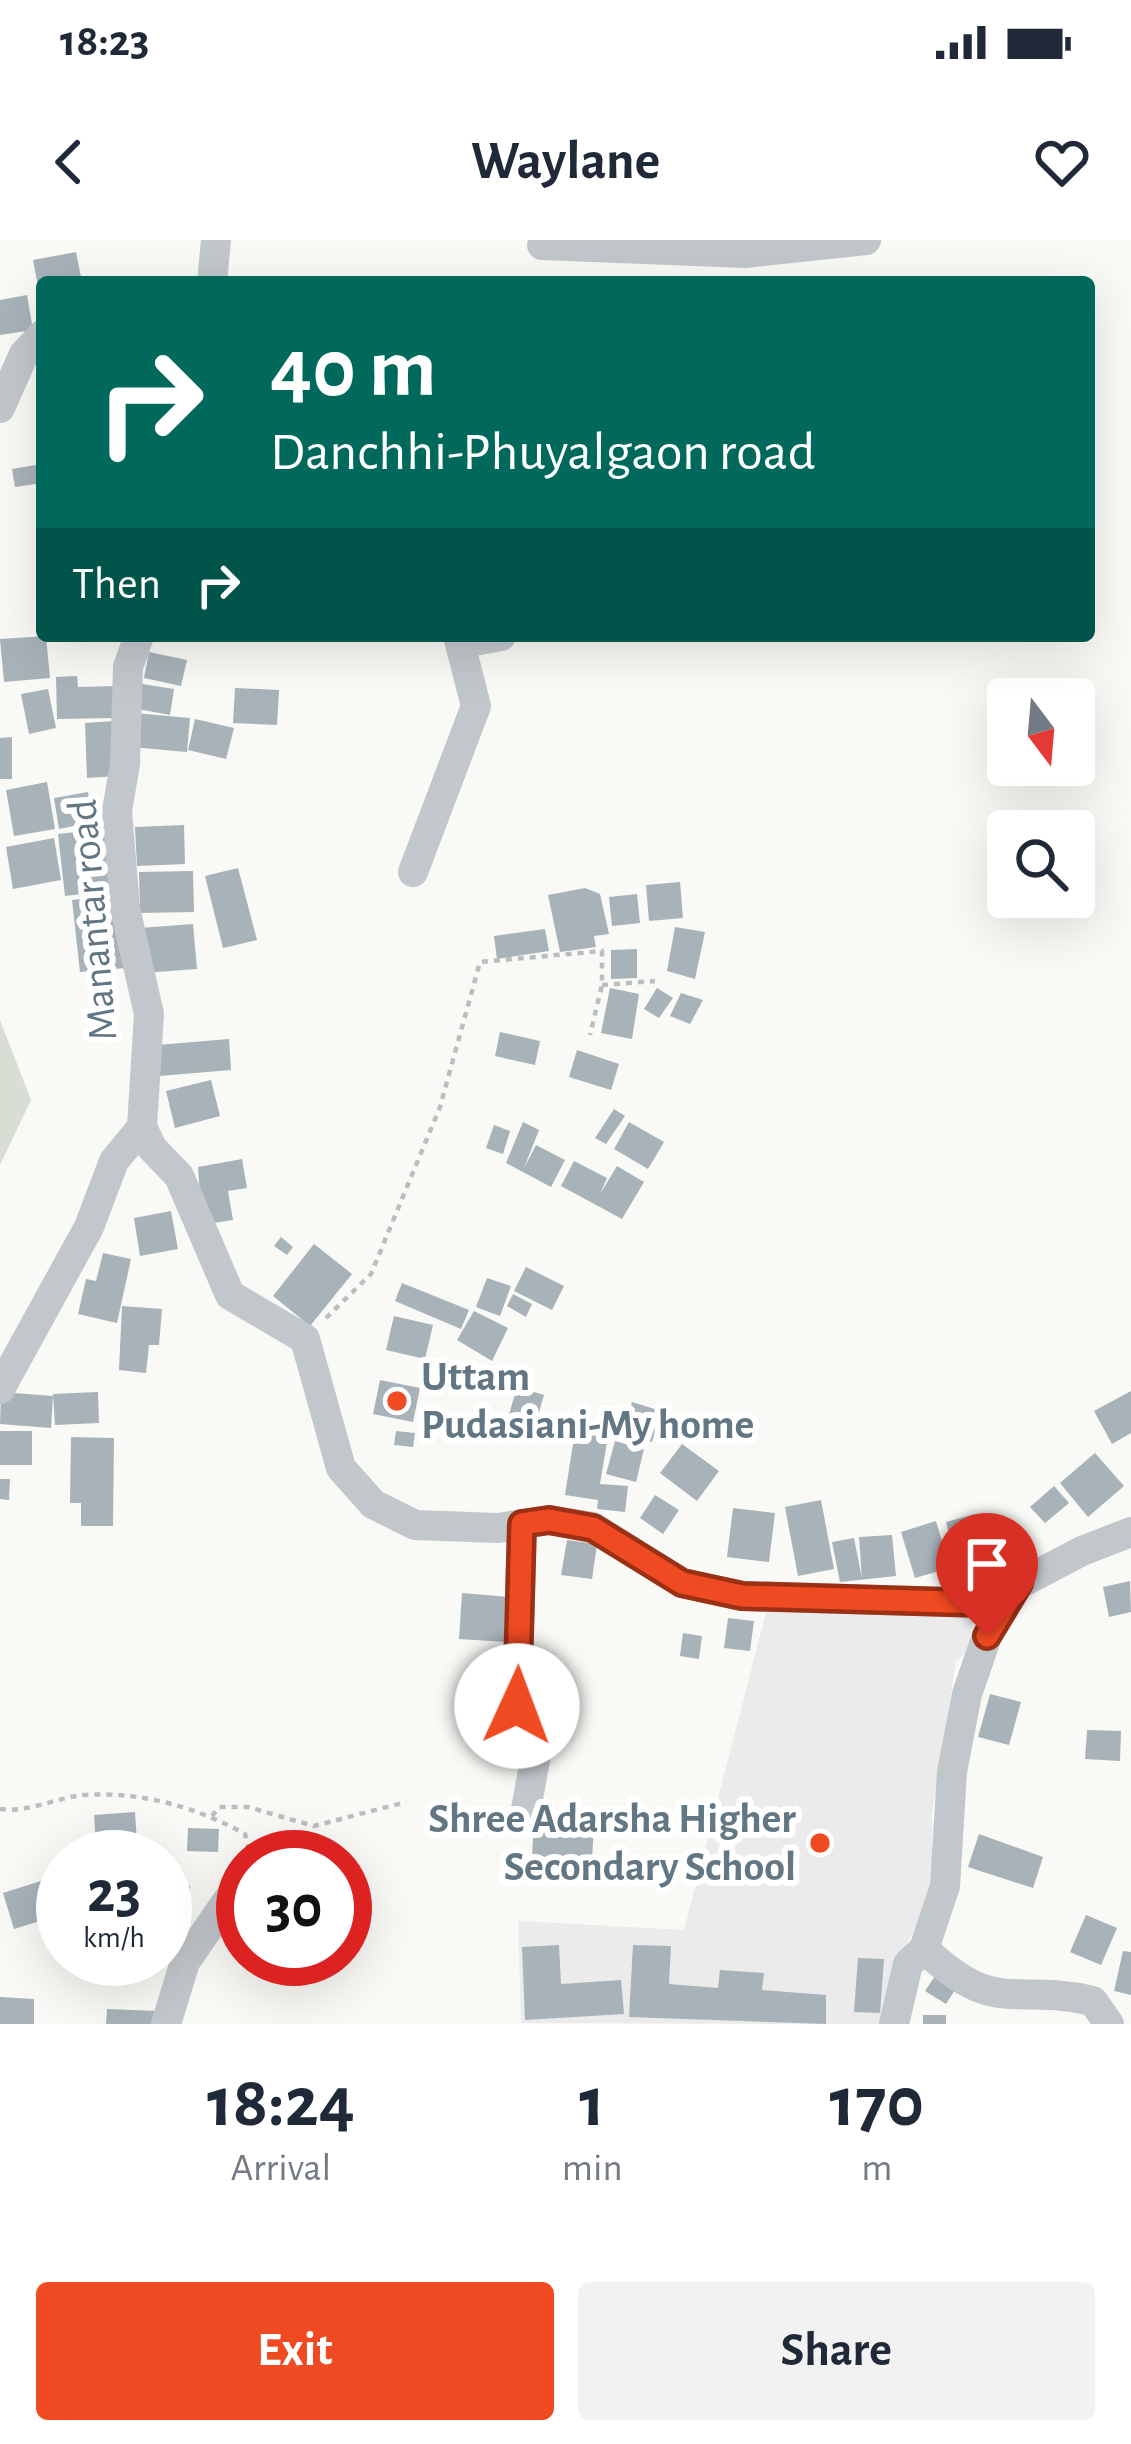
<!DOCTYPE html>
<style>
:root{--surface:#fff;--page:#f2f2f3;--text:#1f2937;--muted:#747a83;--accent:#ef4a21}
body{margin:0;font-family:"Alegreya Sans",sans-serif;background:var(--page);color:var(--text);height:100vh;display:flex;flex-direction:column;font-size:45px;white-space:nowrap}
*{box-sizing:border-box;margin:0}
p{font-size:39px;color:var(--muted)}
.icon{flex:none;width:66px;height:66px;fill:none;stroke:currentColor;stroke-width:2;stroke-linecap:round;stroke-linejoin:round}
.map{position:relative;height:1784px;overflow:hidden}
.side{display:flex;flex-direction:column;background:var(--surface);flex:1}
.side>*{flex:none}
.top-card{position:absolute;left:36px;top:36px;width:1059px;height:366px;border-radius:12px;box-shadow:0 12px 48px #0002;background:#00695c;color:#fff;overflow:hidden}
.needle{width:78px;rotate:164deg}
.fabs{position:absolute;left:987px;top:438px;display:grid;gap:24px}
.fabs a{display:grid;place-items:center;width:108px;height:108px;border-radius:12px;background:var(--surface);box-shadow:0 12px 48px #0002;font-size:60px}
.speed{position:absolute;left:36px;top:1590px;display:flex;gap:24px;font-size:60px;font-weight:700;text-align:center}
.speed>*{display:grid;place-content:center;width:156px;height:156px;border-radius:50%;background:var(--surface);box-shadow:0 12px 48px #0002;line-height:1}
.speed small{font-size:30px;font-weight:400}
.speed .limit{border:18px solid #d22;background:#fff;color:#111}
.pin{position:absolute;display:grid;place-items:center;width:102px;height:102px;color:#fff;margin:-123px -51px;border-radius:50% 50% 50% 0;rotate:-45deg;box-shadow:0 0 12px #0007}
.pin .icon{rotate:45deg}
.me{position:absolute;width:132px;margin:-66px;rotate:2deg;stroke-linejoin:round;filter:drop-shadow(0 0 9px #0008)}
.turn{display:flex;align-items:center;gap:42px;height:252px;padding:0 36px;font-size:54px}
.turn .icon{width:156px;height:156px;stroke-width:2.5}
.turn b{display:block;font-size:84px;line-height:102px}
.then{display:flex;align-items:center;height:114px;padding:0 36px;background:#0003;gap:24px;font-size:45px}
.eta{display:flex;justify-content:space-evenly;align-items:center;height:204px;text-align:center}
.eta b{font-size:72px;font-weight:700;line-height:84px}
.primary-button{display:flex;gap:24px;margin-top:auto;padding:24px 36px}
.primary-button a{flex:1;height:138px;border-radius:12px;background:var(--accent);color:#fff;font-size:48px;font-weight:700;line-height:138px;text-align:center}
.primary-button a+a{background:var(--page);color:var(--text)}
.status{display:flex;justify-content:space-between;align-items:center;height:84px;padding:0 60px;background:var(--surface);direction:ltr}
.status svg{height:33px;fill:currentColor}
header{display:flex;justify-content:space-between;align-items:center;height:156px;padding:0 36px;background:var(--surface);font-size:54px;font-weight:700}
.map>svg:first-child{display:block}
.built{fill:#eaebea}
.green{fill:#d9ded5}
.building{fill:#a8b2b9}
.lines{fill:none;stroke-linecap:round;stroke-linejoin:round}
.path{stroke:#babec1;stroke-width:4.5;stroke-dasharray:6 6;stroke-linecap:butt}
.minor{stroke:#c2c7cb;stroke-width:30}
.route-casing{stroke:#9b3015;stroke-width:30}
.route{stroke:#ef4a21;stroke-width:21}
.poi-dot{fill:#ef4a21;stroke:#fff;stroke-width:4.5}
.labels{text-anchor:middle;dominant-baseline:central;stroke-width:12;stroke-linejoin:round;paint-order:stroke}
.street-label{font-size:42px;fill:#627683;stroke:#fff}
.poi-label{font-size:42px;font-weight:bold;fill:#627683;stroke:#fff;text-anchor:start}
</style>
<div class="status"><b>18:23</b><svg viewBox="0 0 49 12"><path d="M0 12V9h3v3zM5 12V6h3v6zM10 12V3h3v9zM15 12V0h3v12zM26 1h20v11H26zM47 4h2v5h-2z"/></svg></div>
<header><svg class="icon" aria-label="back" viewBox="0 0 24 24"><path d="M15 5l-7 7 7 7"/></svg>Waylane<svg class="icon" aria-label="heart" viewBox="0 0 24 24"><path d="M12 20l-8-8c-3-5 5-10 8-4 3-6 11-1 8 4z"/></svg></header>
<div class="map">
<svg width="1131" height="1784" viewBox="0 0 1131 1784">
<rect width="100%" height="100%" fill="#f9f9f6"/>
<path class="built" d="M 768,1365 L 974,1374 L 967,1412 L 956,1421 L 932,1574 L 933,1632 L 918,1684 L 899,1716 L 885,1784 L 521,1783 L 518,1681 L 684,1690 Z"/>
<path class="green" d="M 0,780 L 31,860 L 0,925 Z"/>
<g class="building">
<path d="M 76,12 L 82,42 L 42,42 L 40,56 L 33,20 Z"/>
<path d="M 27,55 L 33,90 L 0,95 L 0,60 Z"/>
<path d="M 42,224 L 42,243 L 15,247 L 12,229 Z"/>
<path d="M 46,396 L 50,438 L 4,442 L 0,399 Z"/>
<path d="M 149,412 L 187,420 L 181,446 L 144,438 Z"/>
<path d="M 77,436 L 78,447 L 116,446 L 117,478 L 57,479 L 56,437 Z"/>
<path d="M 142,444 L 174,449 L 170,475 L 138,469 Z"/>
<path d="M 235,448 L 279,450 L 277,485 L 233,483 Z"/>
<path d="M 48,449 L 56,488 L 29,494 L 21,454 Z"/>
<path d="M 135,473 L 190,478 L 187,512 L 131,507 Z"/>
<path d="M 195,479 L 234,488 L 226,519 L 188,510 Z"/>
<path d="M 115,481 L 118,536 L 87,538 L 85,483 Z"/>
<path d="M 12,497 L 12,539 L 0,539 L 0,498 Z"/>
<path d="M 47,542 L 55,589 L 14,596 L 6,550 Z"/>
<path d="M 88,552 L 94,582 L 59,589 L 54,558 Z"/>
<path d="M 184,585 L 185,624 L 137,626 L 135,587 Z"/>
<path d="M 111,588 L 118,650 L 65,656 L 58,594 Z"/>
<path d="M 54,598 L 61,640 L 13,649 L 6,607 Z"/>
<path d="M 238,628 L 257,700 L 223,708 L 205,636 Z"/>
<path d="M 193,631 L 194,672 L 140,673 L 139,632 Z"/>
<path d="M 680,642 L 683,678 L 649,681 L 646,645 Z"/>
<path d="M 585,648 L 600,654 L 609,694 L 594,696 L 596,707 L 560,712 L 548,655 Z"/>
<path d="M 637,654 L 640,683 L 612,686 L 609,657 Z"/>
<path d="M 118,655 L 126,728 L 80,732 L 72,660 Z"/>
<path d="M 193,684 L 197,729 L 143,733 L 140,688 Z"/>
<path d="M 675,687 L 705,692 L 695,739 L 667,731 Z"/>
<path d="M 545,689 L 549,711 L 497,719 L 494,696 Z"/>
<path d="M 637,709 L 637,738 L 611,739 L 611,710 Z"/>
<path d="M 610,748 L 639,754 L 632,799 L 601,793 Z"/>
<path d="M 657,748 L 673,758 L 659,778 L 644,769 Z"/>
<path d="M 681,753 L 703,760 L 690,784 L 670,776 Z"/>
<path d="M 500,792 L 540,801 L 535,825 L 495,816 Z"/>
<path d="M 229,799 L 231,830 L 159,836 L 157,805 Z"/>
<path d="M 577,810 L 619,824 L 611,850 L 569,837 Z"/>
<path d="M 211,840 L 220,876 L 175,888 L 166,851 Z"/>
<path d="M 614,869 L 625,876 L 606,904 L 595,898 Z"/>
<path d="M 523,882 L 539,890 L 524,928 L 536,905 L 565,920 L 551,947 L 506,923 Z"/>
<path d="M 629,882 L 664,902 L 648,929 L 614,909 Z"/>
<path d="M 494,885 L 510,891 L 503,914 L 486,908 Z"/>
<path d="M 242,919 L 247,948 L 228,951 L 233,980 L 202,985 L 198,927 Z"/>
<path d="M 574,921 L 607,938 L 600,954 L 617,926 L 644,942 L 622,979 L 561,946 Z"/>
<path d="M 171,971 L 178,1009 L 140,1016 L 134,978 Z"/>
<path d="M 281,997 L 293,1007 L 287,1015 L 274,1006 Z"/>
<path d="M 314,1004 L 352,1034 L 310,1086 L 273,1056 Z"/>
<path d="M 103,1013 L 131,1019 L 117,1083 L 78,1074 L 86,1039 L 96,1041 Z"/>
<path d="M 526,1027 L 564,1046 L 552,1070 L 514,1051 Z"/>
<path d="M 487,1038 L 511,1046 L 500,1076 L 476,1067 Z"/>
<path d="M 402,1043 L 469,1070 L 461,1089 L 395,1061 Z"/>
<path d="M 513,1054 L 532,1064 L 526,1077 L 507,1066 Z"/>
<path d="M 122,1066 L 162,1069 L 159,1105 L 149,1105 L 146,1133 L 119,1130 Z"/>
<path d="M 474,1071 L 508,1088 L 492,1121 L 457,1100 Z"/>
<path d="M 394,1076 L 433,1085 L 425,1119 L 386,1110 Z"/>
<path d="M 460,1122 L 487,1131 L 482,1150 L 454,1142 Z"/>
<path d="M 380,1140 L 420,1148 L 413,1182 L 373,1174 Z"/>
<path d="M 517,1147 L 544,1155 L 535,1186 L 508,1178 Z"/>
<path d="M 1131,1151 L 1131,1193 L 1112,1204 L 1094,1171 Z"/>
<path d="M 1,1152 L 53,1156 L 51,1188 L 0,1184 Z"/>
<path d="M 98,1152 L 99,1183 L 55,1185 L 53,1154 Z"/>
<path d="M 632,1162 L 661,1171 L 652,1202 L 623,1194 Z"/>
<path d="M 576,1185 L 609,1190 L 600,1244 L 628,1246 L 625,1272 L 597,1269 L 598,1260 L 565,1255 Z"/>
<rect x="0" y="1191" width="32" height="34"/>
<path d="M 396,1191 L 415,1193 L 413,1207 L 394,1205 Z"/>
<path d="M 71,1197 L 114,1198 L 113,1286 L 81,1286 L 81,1263 L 70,1263 Z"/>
<path d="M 615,1201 L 644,1209 L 636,1242 L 606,1234 Z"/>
<path d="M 682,1204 L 719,1231 L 697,1261 L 660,1233 Z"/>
<path d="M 1095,1213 L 1124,1246 L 1088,1277 L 1060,1243 Z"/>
<path d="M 0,1239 L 10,1239 L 9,1260 L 0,1259 Z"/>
<path d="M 1054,1246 L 1069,1263 L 1045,1283 L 1030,1267 Z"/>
<path d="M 655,1255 L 679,1270 L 663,1294 L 640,1278 Z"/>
<path d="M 821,1260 L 834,1329 L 798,1336 L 785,1267 Z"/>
<path d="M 733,1268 L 775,1273 L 769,1322 L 727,1317 Z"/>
<path d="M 975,1274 L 990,1327 L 960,1334 L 946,1282 Z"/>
<path d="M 936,1281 L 950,1328 L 915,1338 L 901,1292 Z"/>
<path d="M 892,1295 L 896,1336 L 840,1342 L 832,1302 L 854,1298 L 862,1338 L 859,1297 Z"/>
<path d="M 567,1300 L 597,1304 L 592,1339 L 561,1335 Z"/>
<path d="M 1130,1341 L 1131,1372 L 1109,1377 L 1103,1347 Z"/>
<path d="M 462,1353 L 509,1357 L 506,1402 L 459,1399 Z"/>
<path d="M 728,1378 L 754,1381 L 750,1411 L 724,1408 Z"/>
<path d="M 683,1393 L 702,1396 L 699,1419 L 680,1416 Z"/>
<path d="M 990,1454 L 1021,1462 L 1009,1505 L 978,1497 Z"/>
<path d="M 1087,1490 L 1121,1491 L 1120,1521 L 1085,1519 Z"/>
<path d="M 135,1572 L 137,1603 L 96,1606 L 94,1575 Z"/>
<path d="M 534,1582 L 594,1586 L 592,1620 L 532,1616 Z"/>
<path d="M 188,1588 L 219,1589 L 218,1612 L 187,1611 Z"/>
<path d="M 979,1594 L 1043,1617 L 1033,1648 L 968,1627 Z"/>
<path d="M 272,1606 L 291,1617 L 266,1617 Z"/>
<path d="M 44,1640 L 56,1676 L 14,1689 L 3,1653 Z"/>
<path d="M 165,1645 L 190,1646 L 189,1671 L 165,1670 Z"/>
<path d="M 240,1665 L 243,1688 L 238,1693 L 225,1680 Z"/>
<path d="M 1086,1675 L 1117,1688 L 1101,1725 L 1070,1712 Z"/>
<path d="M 559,1705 L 561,1744 L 621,1740 L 624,1774 L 525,1780 L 522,1707 Z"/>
<path d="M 633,1705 L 671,1706 L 669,1744 L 718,1748 L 720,1730 L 764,1733 L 762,1750 L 826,1755 L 826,1784 L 629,1777 Z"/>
<path d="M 1123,1711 L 1131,1712 L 1131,1755 L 1114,1751 Z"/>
<path d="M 858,1718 L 884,1719 L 880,1773 L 854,1772 Z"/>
<path d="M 935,1736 L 955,1750 L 946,1764 L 925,1751 Z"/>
<path d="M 0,1757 L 34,1759 L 34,1784 L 0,1784 Z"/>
<path d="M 107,1769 L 157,1771 L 157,1784 L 106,1784 Z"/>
<rect x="923" y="1775" width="23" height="9"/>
</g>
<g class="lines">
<g class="path">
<path d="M 602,745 L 655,741"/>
<path d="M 326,1078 L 371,1034 L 440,867 L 480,722 L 602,711 L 602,745 L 590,795"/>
<path d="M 0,1569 C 28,1573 55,1558 83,1555 C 140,1551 196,1567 245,1594 L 249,1610"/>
<path d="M 212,1576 L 219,1567 L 248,1567 L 314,1586 L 406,1562"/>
</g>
<g class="minor">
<path d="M 542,5 L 745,13 L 866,0"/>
<path d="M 212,42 L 216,0"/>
<path d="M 0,168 L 24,114 L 42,95"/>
<path d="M 139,396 L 128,427 L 125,524 L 117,571 L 125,668 L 149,774 L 142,887"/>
<path d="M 463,403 L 501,396"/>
<path d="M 413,632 L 476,466 L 458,396"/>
<path d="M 0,1149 L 89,987 L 114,921 L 142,887 L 152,908 L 179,936 L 230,1055 L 305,1099 L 341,1228 L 373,1264 L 415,1285 L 498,1288 L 549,1280 L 593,1287 L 682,1343 L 743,1356 L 983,1363 L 1082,1311 L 1131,1292"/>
<path d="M 522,1284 L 517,1466 L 521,1486 L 538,1504 L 524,1580"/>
<path d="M 924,1709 C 998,1778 1011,1742 1093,1761 L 1109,1784"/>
<path d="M 166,1784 L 185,1722 L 243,1638"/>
<path d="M 894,1784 L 908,1724 L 924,1709 L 945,1646 L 952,1532 L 967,1454 L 987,1396 L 1016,1348"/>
</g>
</g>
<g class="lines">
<g class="route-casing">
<path id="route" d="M 517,1466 L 522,1284 L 549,1280 L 593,1288 L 682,1343 L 742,1356 L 983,1363 L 1019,1343 L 987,1396"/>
</g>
<use href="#route" class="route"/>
</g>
<g class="poi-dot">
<circle cx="397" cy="1161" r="12"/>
<circle cx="820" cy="1603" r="12"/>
</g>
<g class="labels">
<g class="street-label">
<text transform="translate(93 680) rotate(-95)">Manantar road</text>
</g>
<g class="poi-label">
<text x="421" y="1137">Uttam<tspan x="421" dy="48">Pudasiani-My home</tspan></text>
<text x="796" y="1579" text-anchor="end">Shree Adarsha Higher<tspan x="796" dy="48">Secondary School</tspan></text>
</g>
</g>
</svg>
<div class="fabs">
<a><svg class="needle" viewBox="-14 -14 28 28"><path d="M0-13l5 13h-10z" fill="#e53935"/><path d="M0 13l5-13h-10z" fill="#747a83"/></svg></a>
<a><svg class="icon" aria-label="search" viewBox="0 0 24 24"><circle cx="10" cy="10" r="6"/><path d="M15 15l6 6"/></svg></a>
</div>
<div class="speed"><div>23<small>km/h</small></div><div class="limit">30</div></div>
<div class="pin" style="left:987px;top:1396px;background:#d93025"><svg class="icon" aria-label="arrive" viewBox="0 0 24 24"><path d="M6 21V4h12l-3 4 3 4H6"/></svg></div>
<svg class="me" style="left:517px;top:1466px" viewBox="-20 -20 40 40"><circle r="19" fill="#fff"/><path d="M0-13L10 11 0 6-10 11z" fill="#ef4a21"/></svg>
<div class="top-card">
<div class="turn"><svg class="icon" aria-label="right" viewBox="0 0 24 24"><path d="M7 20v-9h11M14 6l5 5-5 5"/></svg><div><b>40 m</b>Danchhi-Phuyalgaon road</div></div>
<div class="then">Then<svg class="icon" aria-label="right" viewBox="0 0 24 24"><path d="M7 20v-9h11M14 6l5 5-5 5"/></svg></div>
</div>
</div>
<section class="side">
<div class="eta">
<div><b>18:24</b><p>Arrival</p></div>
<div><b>1</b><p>min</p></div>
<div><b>170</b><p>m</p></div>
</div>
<div class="primary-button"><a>Exit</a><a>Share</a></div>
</section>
